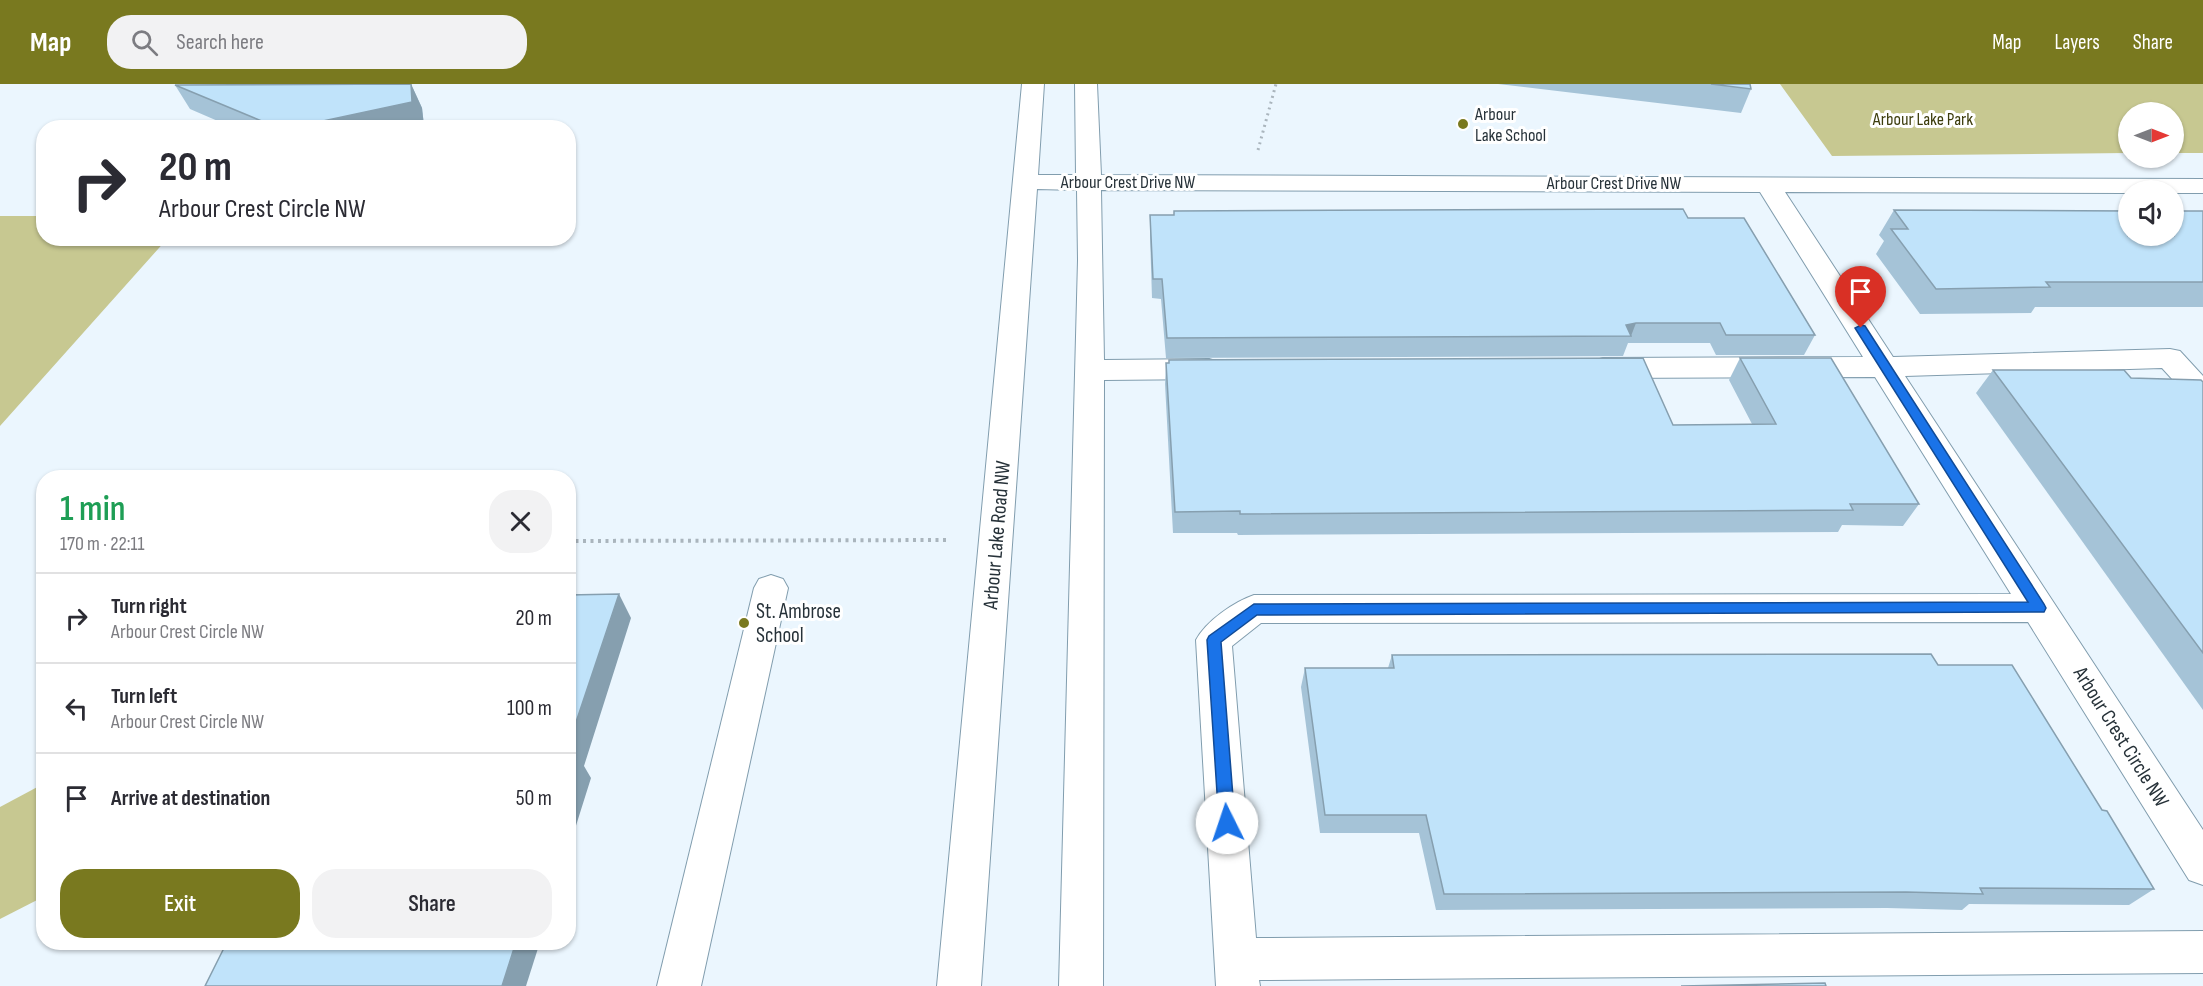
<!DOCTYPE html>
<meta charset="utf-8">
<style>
:root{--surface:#fff;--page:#f2f2f3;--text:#2b2b33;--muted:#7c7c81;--line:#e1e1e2;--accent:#79791f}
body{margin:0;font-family:"Sofia Sans Condensed",sans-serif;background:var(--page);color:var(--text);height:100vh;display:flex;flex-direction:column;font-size:22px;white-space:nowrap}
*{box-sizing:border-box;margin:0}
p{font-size:20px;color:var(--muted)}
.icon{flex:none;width:33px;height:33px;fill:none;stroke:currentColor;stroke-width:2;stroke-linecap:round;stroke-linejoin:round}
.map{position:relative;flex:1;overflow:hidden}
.panel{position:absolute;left:36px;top:386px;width:540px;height:480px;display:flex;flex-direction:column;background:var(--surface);border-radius:24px;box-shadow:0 2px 4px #0004}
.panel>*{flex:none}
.top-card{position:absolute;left:36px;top:36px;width:540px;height:126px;border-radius:24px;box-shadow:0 2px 4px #0004;background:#fff;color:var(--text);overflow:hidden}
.needle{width:39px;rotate:90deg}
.fabs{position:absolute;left:2118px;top:18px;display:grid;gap:12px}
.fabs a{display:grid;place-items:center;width:66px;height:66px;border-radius:50%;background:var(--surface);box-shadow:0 2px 4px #0004;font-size:30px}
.pin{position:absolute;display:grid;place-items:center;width:51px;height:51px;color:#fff;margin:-62px -26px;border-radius:50% 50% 50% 0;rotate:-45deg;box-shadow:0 0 6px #0007}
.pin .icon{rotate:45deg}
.me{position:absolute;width:66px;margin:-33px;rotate:356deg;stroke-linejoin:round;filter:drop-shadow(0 0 4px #0008)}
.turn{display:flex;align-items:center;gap:21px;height:126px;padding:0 24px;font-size:27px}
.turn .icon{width:78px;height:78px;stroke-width:2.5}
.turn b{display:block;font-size:42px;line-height:51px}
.round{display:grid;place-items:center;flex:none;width:63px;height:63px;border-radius:24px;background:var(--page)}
.summary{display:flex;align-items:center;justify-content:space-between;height:102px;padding:0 24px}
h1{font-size:36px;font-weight:600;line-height:45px;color:#1e9e55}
.button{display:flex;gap:12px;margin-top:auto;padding:12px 24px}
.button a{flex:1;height:69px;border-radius:24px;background:var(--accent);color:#fff;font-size:24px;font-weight:600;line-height:69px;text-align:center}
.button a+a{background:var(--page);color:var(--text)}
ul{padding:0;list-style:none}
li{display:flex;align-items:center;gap:18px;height:90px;padding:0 24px;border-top:2px solid var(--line)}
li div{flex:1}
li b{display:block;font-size:22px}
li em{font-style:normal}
header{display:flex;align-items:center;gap:36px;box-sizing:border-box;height:84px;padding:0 30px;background:var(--accent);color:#fff}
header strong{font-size:28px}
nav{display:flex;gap:33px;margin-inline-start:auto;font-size:21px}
.search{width:420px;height:54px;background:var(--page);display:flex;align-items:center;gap:15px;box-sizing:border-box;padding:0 21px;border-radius:24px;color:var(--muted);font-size:22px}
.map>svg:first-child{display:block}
.green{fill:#c7c891}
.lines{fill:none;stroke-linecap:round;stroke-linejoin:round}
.minor-casing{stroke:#819dae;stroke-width:2}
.path-far1{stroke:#aab5bd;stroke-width:3;stroke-dasharray:2 4;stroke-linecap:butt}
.path{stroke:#aab5bd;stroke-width:4;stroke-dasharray:3 4.5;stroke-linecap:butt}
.minor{fill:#fff;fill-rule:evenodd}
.wall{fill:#a5c3d7}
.shaded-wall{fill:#869faf}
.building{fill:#c0e3fa;stroke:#869faf;stroke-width:1.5}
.route{fill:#1a73e8;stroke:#114b97;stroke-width:1.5}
.poi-dot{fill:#79791f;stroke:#fff;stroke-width:2}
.labels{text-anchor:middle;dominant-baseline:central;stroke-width:6;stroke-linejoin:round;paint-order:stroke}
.far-poi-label{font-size:18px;fill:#273239;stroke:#fff;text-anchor:start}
.far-park-label{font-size:18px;fill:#3d3d0d;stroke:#fff}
.far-street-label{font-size:18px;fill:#273239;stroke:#fff}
.street-label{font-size:21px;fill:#273239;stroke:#fff}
.poi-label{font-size:21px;fill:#273239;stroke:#fff;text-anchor:start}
</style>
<header>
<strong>Map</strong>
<div class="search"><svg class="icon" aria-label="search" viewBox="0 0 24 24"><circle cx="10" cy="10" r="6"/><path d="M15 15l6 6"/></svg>Search here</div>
<nav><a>Map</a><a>Layers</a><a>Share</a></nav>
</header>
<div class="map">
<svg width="2203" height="902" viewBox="0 0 2203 902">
<rect width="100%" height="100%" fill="#ebf6fe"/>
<g class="green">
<path d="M 1780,0 L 2203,0 L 2203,69 L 2174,69 L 2174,28 L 2128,28 L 2128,69 L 1832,72 Z"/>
<path d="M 0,132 L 43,132 L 44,154 L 167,155 L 0,342 Z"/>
<path d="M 43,700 L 43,813 L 0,835 L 0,723 Z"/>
</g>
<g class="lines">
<g class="minor-casing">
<g id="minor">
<path d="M 1022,0 L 1044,0 L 1038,91 L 1076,91 L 1075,0 L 1097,0 L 1101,91 L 2203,95 L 2203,109 L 2174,109 L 2174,106 L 2128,106 L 2128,109 L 1785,108 L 1893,273 L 2170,265 L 2180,267 L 2203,292 L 2203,321 L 2193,318 L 2162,284 L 1905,292 L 2203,746 L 2203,801 L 2189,796 L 2028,538 L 1261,539 L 1232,562 L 1256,854 L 2203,847 L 2203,889 L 1259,896 L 1260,902 L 1216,902 L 1196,556 C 1206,537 1234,518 1254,511 L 2011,510 L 1875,293 L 1603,294 L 1593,291 L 1589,284 L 1593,277 L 1603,274 L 1863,273 L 1760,108 L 1101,106 L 1104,276 L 1209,275 L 1219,278 L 1224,285 L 1219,292 L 1209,295 L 1104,296 L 1103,902 L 1059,902 L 1078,176 L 1077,106 L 1037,105 L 981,902 L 937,902 Z"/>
<path d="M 771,491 L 783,495 L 788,504 L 701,902 L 657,902 L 754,504 L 759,495 Z"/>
</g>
</g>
<path class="path-far1" d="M 1258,66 L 1276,0"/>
<path class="path" d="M 568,457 L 949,456"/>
<use href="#minor" class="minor"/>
</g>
<g class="wall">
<path d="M 411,0 L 422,24 L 424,42 L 418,44 L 234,44 L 190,25 L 175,1 Z"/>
<path d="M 1498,0 L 1750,0 L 1751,5 L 1741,29 Z"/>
<path d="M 1894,126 L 2203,127 L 2203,223 L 2035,223 L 2031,229 L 1920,230 L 1876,170 L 1884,157 L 1879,151 Z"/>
<path d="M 1150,131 L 1688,134 L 1815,251 L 1804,271 L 1716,271 L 1710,259 L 1628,259 L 1623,272 L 1166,274 L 1161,215 L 1152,214 L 1150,151 Z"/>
<path d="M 1740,274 L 1919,420 L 1903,442 L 1842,441 L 1838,448 L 1238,451 L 1237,449 L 1173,449 L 1165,300 L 1166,279 L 1673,341 L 1752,340 L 1729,296 Z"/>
<path d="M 1993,286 L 2203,298 L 2203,626 L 1976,309 Z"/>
<path d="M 1392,571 L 1938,581 L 2102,726 L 2154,805 L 2129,821 L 1969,820 L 1962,826 L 1887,824 L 1436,826 L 1419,749 L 1320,749 L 1301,603 L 1305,584 L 1388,584 Z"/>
</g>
<g class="shaded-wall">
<path d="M 411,0 L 422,24 L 424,42 L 418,44 L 310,44 L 309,40 Z"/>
<path d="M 1636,239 L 1631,252 L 1626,241 Z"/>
<path d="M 619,510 L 631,534 L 584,682 L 591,694 L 568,767 L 568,662 Z"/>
<path d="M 516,858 L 540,858 L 526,902 L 502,902 Z"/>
</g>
<g class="building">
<path d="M 411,0 L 412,18 L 309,40 L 289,42 L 264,38 L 175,1 Z"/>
<path d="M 1711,0 L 1750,0 L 1751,5 Z"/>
<path d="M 1683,125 L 1688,134 L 1744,134 L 1815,251 L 1726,251 L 1720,239 L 1636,239 L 1626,241 L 1631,252 L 1167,254 L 1162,195 L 1153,195 L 1150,131 L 1174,131 L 1174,127 Z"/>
<path d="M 1894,126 L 2128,127 L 2128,152 L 2174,152 L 2174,127 L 2203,127 L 2203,198 L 2046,198 L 2050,203 L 1936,205 L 1891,145 L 1908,145 Z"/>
<path d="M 1643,274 L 1673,341 L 1776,340 L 1740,274 L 1831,274 L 1919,420 L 1850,420 L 1853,426 L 1240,430 L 1240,427 L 1175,428 L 1166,279 L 1169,279 L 1169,276 Z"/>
<path d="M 1993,286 L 2124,286 L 2131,294 L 2201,296 L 2203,298 L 2203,569 Z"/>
<path d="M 619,510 L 568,662 L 568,511 Z"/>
<path d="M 1931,570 L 1938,581 L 2012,581 L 2102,726 L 2107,727 L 2154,805 L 1980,804 L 1983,810 L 1906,808 L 1444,810 L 1426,731 L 1325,731 L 1305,584 L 1394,584 L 1392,571 Z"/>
<path d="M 568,672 L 577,672 L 568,697 Z"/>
<path d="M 227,858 L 516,858 L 502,902 L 205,902 Z"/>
<path d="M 1825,899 L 1826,902 L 1681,902 Z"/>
</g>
<path class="route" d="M 1861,241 L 1865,242 L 2044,520 L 2046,524 L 2044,528 L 1257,531 L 1221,558 L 1235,739 L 1233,744 L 1227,746 L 1221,744 L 1219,739 L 1207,556 L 1209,552 L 1254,520 L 2028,518 L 1855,244 Z"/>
<g class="poi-dot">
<circle cx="1463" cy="40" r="6"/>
<circle cx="744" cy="539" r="6"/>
</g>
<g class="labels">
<g class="far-poi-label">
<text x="1475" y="30">Arbour<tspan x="1475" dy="21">Lake School</tspan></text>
</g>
<g class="far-park-label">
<text x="1923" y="35">Arbour Lake Park</text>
</g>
<g class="far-street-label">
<text x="1128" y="98">Arbour Crest Drive NW</text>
<text x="1614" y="99">Arbour Crest Drive NW</text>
</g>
<g class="street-label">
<text transform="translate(997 451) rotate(-85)">Arbour Lake Road NW</text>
<text transform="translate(2121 653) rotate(58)">Arbour Crest Circle NW</text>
</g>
<g class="poi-label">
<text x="756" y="527">St. Ambrose<tspan x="756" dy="24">School</tspan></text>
</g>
</g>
</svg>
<div class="fabs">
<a><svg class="needle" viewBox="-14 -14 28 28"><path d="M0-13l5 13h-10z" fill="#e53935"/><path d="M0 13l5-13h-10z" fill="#7c7c81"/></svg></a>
<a><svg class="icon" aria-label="sound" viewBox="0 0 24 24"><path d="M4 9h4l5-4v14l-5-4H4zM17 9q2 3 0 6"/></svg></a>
</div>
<div class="pin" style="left:1861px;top:244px;background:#d93025"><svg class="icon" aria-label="arrive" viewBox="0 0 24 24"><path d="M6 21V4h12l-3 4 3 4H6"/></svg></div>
<svg class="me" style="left:1227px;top:739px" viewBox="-20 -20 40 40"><circle r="19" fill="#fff"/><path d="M0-13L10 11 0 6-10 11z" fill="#1a73e8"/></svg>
<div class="top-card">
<div class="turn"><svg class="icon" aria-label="right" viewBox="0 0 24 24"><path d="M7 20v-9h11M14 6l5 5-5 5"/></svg><div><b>20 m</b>Arbour Crest Circle NW</div></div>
</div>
<section class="panel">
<div class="summary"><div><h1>1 min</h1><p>170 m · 22:11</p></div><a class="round"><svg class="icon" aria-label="close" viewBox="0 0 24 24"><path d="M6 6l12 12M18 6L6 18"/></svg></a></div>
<ul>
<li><svg class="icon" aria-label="right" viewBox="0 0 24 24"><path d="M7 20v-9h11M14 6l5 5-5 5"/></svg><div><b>Turn right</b><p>Arbour Crest Circle NW</p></div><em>20 m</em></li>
<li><svg class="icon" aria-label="left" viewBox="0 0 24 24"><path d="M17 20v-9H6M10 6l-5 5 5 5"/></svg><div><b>Turn left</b><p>Arbour Crest Circle NW</p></div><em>100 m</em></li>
<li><svg class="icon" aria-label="arrive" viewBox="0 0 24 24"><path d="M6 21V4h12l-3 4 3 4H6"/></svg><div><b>Arrive at destination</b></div><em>50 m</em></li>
</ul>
<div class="button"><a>Exit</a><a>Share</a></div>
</section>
</div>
